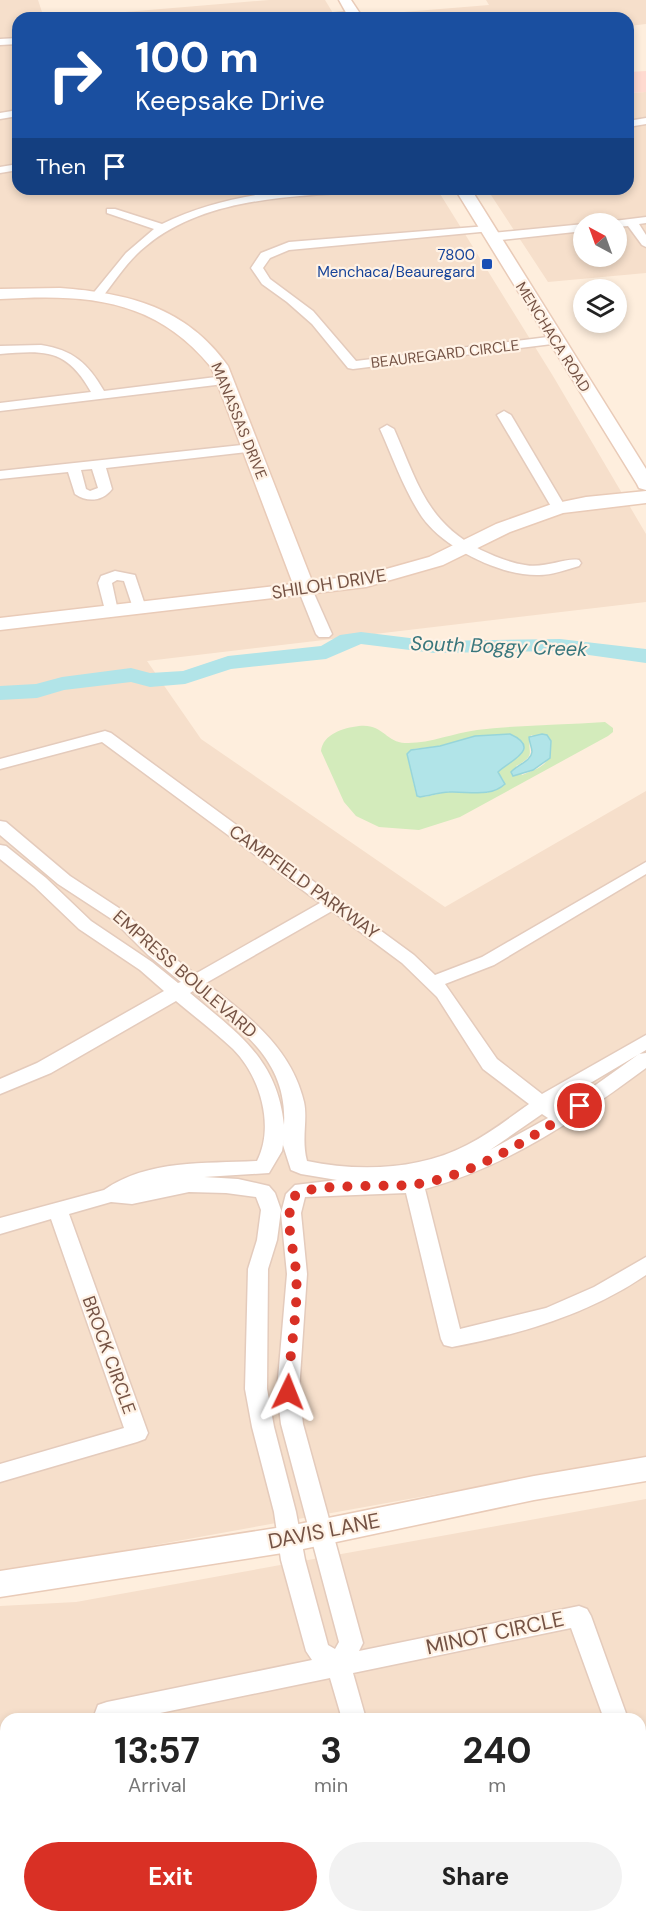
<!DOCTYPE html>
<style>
:root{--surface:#fff;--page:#f2f2f2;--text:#222;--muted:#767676;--accent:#d93025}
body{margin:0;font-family:"DM Sans",sans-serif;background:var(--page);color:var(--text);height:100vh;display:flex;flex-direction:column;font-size:22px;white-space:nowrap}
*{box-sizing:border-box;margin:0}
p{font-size:20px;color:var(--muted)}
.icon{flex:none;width:33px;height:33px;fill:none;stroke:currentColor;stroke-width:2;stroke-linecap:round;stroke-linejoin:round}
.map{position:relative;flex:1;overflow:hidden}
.sheet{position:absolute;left:0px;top:1713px;width:646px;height:210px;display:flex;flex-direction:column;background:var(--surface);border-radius:18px 18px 0 0;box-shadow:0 3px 9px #0003}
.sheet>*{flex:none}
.top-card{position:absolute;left:12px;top:12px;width:622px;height:183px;border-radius:18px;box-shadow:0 3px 9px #0003;background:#1a4fa0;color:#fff;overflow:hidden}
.needle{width:39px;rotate:319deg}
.buttons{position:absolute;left:573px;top:213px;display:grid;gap:12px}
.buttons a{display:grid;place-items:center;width:54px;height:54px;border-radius:50%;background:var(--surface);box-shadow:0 3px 9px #0003;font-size:30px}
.pin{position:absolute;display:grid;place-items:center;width:51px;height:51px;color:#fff;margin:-26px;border:3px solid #fff;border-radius:50%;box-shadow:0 2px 6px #0007}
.me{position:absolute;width:66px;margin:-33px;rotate:2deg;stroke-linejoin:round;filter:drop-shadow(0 0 4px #0008)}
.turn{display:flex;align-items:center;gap:21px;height:126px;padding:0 24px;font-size:27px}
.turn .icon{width:78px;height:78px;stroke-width:2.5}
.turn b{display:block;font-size:42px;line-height:51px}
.then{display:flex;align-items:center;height:57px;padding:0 24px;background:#0003;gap:12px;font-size:22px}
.eta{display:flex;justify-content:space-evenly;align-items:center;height:102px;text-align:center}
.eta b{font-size:36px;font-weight:700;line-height:42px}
.cta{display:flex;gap:12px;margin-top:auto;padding:12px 24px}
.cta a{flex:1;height:69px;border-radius:36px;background:var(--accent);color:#fff;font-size:24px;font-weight:700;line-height:69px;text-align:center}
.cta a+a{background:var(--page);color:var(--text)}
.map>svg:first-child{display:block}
.residential{fill:#f6dfcb;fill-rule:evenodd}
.commercial{fill:#ffdad0}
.green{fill:#d3ebbb;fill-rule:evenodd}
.water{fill:#b1e4e8;stroke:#97d5da;stroke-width:1.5}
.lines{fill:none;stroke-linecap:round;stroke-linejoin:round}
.river{fill:#b1e4e8;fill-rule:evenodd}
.street-casing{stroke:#e4cbbc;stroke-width:3}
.secondary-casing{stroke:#e9cbb8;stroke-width:3}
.street{fill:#fff;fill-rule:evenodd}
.secondary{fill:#fff;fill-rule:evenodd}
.route{stroke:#d93025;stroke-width:10;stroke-dasharray:0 18}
.transit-dot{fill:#1a4fb4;stroke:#fff2e5;stroke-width:2}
.labels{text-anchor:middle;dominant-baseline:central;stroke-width:4.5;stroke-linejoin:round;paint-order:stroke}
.far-transit-label{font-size:15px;fill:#164399;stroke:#fff2e5;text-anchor:end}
.far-street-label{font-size:15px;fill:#745244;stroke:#fff2e5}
.street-label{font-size:18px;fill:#745244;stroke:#fff2e5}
.water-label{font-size:20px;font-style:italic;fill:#38767c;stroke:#fff2e5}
.near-street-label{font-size:21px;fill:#745244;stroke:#fff2e5}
</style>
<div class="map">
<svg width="646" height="1923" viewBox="0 0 646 1923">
<rect width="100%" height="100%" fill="#feeedd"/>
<g class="residential">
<path d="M 0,0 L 38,0 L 44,18 L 18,18 L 18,189 L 437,189 L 553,376 L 646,534 L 646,602 L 147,661 L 201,739 L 445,907 L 646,791 L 646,1456 L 0,1573 Z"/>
<path d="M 269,0 L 325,0 L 336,18 L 54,18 Z"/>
<path d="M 486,0 L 646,0 L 646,24 L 629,26 L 628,18 L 382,18 L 379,14 L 489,5 Z"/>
<path d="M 646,92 L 646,273 L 548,282 L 487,189 L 628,189 L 629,93 ZM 584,224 L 616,224 L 616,256 L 584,256 Z"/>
<path d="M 646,1499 L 646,1923 L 0,1923 L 0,1606 L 76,1602 ZM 6,1719 L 640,1719 L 640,1917 L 6,1917 Z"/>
</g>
<path class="commercial" d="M 646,71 L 646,92 L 629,93 L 629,72 Z"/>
<path class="green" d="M 605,722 L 613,728 L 613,732 L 608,736 L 460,817 L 419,830 L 379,827 L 356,816 L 344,802 L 321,751 C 323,734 343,728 359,726 C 382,723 386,742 405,743 C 429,744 453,733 477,730 C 519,725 562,725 605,722 ZM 510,734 L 498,772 L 504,781 L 487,793 L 446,792 L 425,797 L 416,794 L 407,754 L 413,749 L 440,746 L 475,736 ZM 531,735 L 551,741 C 550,765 544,766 522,775 L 516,766 C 539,754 525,752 531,735 Z"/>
<g class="water">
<path d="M 510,734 C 543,749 509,761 498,772 L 505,784 C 490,798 468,791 449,792 C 439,792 430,796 420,797 L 417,796 L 407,754 L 411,750 L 440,746 L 475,736 Z"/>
<path d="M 542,734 L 547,735 L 551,741 L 550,758 L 533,770 L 513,776 L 511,772 C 517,765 531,761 532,752 C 532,747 529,742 529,737 Z"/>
</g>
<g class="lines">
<path class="river" d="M 361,632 L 434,641 L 560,639 L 646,649 L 646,663 L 560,651 L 434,653 L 361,644 L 326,659 L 231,669 L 185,684 L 150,687 L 131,682 L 64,690 L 37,698 L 0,700 L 0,686 L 36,684 L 62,677 L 131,668 L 150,673 L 183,671 L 228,656 L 321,646 L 340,635 Z"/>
<g class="street-casing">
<g id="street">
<path d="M 354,12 L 359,15 L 357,17 L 307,18 L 312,15 Z"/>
<path d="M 18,38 L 18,44 L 0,45 L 0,39 Z"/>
<path d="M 18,110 L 18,116 L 0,119 L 0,113 Z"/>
<path d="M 646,118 L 646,124 L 628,127 L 628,121 Z"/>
<path d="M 18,164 L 18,170 L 0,173 L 0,167 Z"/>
<path d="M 305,189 L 361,189 L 355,192 C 284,197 203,199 146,246 C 128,260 115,281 101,299 L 97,300 L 91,296 L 126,253 L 154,229 L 107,213 L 107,209 L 115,209 L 162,224 C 207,202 255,193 305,189 Z"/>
<path d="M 646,217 L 646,223 L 639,224 L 646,235 L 646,247 L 642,245 L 628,226 L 616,227 L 616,224 L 609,224 L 614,221 Z"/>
<path d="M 584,224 L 584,231 L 492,241 L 486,237 L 492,233 Z"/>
<path d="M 487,226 L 491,227 L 491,231 L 289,250 L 270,258 L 263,268 L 270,279 L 313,311 L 356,361 L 556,336 L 562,340 L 560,343 L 353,369 L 348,368 L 312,324 L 287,302 L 262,284 L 251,268 L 261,253 L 289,242 Z"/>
<path d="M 41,345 C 73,350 88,363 104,391 L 224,376 L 230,380 L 224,384 L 0,411 L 0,403 L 91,392 C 67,349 46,350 0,354 L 0,346 Z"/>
<path d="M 504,411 L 511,415 L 566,508 L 564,511 L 559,512 L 552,508 L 497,415 Z"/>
<path d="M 387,425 L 394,429 C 417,481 426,522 481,550 C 494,556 510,563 525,565 C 545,569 566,557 579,560 L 581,563 L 579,566 C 566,570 552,575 539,575 C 500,576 444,548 422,517 C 404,490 393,458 380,429 Z"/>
<path d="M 251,444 L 258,448 L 256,451 L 106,468 L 112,489 C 103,501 88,503 75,494 L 68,472 L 0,479 L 0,471 ZM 92,469 L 98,488 L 90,491 L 86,489 L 81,470 Z"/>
<path d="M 115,571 L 135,575 L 146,608 L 144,611 L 134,611 L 124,581 L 117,580 L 112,583 L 118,611 L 111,615 L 106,614 L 98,583 L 101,576 Z"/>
<path d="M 305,585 L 312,589 L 332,634 L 329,637 L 319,637 L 316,634 L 298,589 Z"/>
<path d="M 105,731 L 111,733 L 414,955 L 435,975 L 482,957 L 646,862 L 646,874 L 494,965 L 445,984 L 497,1059 L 542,1094 L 646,1035 L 646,1050 L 555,1104 L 562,1109 L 639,1054 L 646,1053 L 646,1068 C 577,1119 508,1166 425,1189 L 460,1329 L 546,1308 L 594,1287 L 646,1257 L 646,1275 C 587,1315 521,1334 452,1347 L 444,1345 L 441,1339 L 406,1193 L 305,1197 L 301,1213 L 307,1274 L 299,1391 L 303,1424 L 363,1643 L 359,1651 L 579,1606 L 587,1609 L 591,1616 L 628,1719 L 604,1719 L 571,1628 L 353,1673 L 366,1719 L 342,1719 L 330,1678 L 131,1719 L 96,1719 L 95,1713 L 98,1705 L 107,1702 L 312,1660 L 306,1651 L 281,1560 L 274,1512 L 252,1427 L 245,1389 L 248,1269 L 257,1240 L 261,1210 L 256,1197 L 226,1193 L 189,1192 L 132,1204 L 111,1202 L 69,1214 L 148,1433 L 145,1439 L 137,1442 L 0,1482 L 0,1464 L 124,1428 L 51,1219 L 0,1234 L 0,1218 L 104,1190 C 149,1159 205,1164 257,1161 C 275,1126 260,1076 233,1049 C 215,1032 195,1017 176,1001 L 51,1073 L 0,1094 L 0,1079 L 37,1063 L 164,991 L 140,970 L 79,929 L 34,886 L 0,859 L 0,845 L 6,846 L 46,878 L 91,921 L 152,962 L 178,983 L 181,982 L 148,955 L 113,920 L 58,884 L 0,835 L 0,821 L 6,822 L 70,876 L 125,912 L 160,947 L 195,974 L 320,903 L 102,742 L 0,769 L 0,759 ZM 332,911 L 402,963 L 437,997 L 483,1069 L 529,1104 C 509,1118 489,1134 467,1145 C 419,1170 359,1172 307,1161 C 301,1139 308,1120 304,1102 C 291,1047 248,1016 206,983 ZM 193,991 C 239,1028 288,1059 284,1125 C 277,1058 237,1033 190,993 ZM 542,1114 L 548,1118 L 490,1150 ZM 284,1138 L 283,1145 L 291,1170 L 301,1174 L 337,1180 L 295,1185 L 286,1194 L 281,1213 L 287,1274 L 277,1391 L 281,1424 L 339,1642 L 335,1649 L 328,1645 L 305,1560 L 296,1512 L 274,1427 L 267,1389 L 268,1269 L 277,1240 L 281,1210 L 275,1193 L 269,1186 L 238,1179 L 204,1177 L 269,1173 L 282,1151 Z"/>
<path d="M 640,1773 L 646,1775 L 646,1811 L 640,1809 Z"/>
<path d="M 132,1917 L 158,1917 L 159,1923 L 133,1923 Z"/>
<path d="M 395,1917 L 421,1917 L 423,1923 L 397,1923 Z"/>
</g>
</g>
<g class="secondary-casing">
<g id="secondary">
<path d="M 339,0 L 351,0 L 363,18 L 349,18 Z"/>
<path d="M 455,189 L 471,189 L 646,469 L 646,490 L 639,488 L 637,484 Z"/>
<path d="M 60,288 C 128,293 186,307 228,366 L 312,581 L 365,575 L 429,557 L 496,524 L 552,504 L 586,497 L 646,491 L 646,503 L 563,513 L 510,532 L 443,565 L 366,587 L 0,630 L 0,618 L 293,584 L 211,367 C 154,297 84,294 0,299 L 0,289 Z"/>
<path d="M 646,1457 L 646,1481 L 534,1500 L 289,1552 L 0,1597 L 0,1571 L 289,1526 L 534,1476 Z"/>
</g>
</g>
<use href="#street" class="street"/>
<use href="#secondary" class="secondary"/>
</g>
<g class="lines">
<path class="route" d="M 288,1392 C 289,1353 299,1310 296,1273 C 295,1250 282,1218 295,1196 C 303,1183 391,1187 411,1185 C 470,1178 531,1138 580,1106"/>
</g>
<rect class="transit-dot" x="481" y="258" width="12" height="12" rx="3"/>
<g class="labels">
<g class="far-transit-label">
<text x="475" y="255">7800<tspan x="475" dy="17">Menchaca/Beauregard</tspan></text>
</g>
<g class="far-street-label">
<text transform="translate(553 337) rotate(58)">MENCHACA ROAD</text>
<text transform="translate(445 354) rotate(-7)">BEAUREGARD CIRCLE</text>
<text transform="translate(239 421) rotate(68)">MANASSAS DRIVE</text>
</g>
<g class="street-label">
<text transform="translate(329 584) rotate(-9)">SHILOH DRIVE</text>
<text transform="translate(304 882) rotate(36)">CAMPFIELD PARKWAY</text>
<text transform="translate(185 974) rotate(41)">EMPRESS BOULEVARD</text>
<text transform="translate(109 1355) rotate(70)">BROCK CIRCLE</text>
</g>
<g class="water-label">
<text transform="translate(499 646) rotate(2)">South Boggy Creek</text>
</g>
<g class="near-street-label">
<text transform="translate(324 1531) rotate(-11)">DAVIS LANE</text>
<text transform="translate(495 1633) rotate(-12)">MINOT CIRCLE</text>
</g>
</g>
</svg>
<div class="buttons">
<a><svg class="needle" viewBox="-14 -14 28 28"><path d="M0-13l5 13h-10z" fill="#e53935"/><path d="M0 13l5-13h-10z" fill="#767676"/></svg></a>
<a><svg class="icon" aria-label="layers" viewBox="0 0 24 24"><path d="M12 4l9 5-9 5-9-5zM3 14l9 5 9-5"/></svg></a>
</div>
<div class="pin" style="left:580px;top:1106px;background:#d93025"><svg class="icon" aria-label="arrive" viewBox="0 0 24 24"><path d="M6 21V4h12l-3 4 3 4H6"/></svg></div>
<svg class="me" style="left:288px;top:1392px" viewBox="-20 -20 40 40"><path d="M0-17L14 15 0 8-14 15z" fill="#d93025" stroke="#fff" stroke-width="4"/></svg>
<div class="top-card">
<div class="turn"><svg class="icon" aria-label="right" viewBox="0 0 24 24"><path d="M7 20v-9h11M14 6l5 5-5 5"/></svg><div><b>100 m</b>Keepsake Drive</div></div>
<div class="then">Then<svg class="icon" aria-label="arrive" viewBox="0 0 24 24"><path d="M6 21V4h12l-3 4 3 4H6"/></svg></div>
</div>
<section class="sheet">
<div class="eta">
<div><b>13:57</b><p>Arrival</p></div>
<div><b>3</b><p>min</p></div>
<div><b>240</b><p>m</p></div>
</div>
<div class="cta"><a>Exit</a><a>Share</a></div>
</section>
</div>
